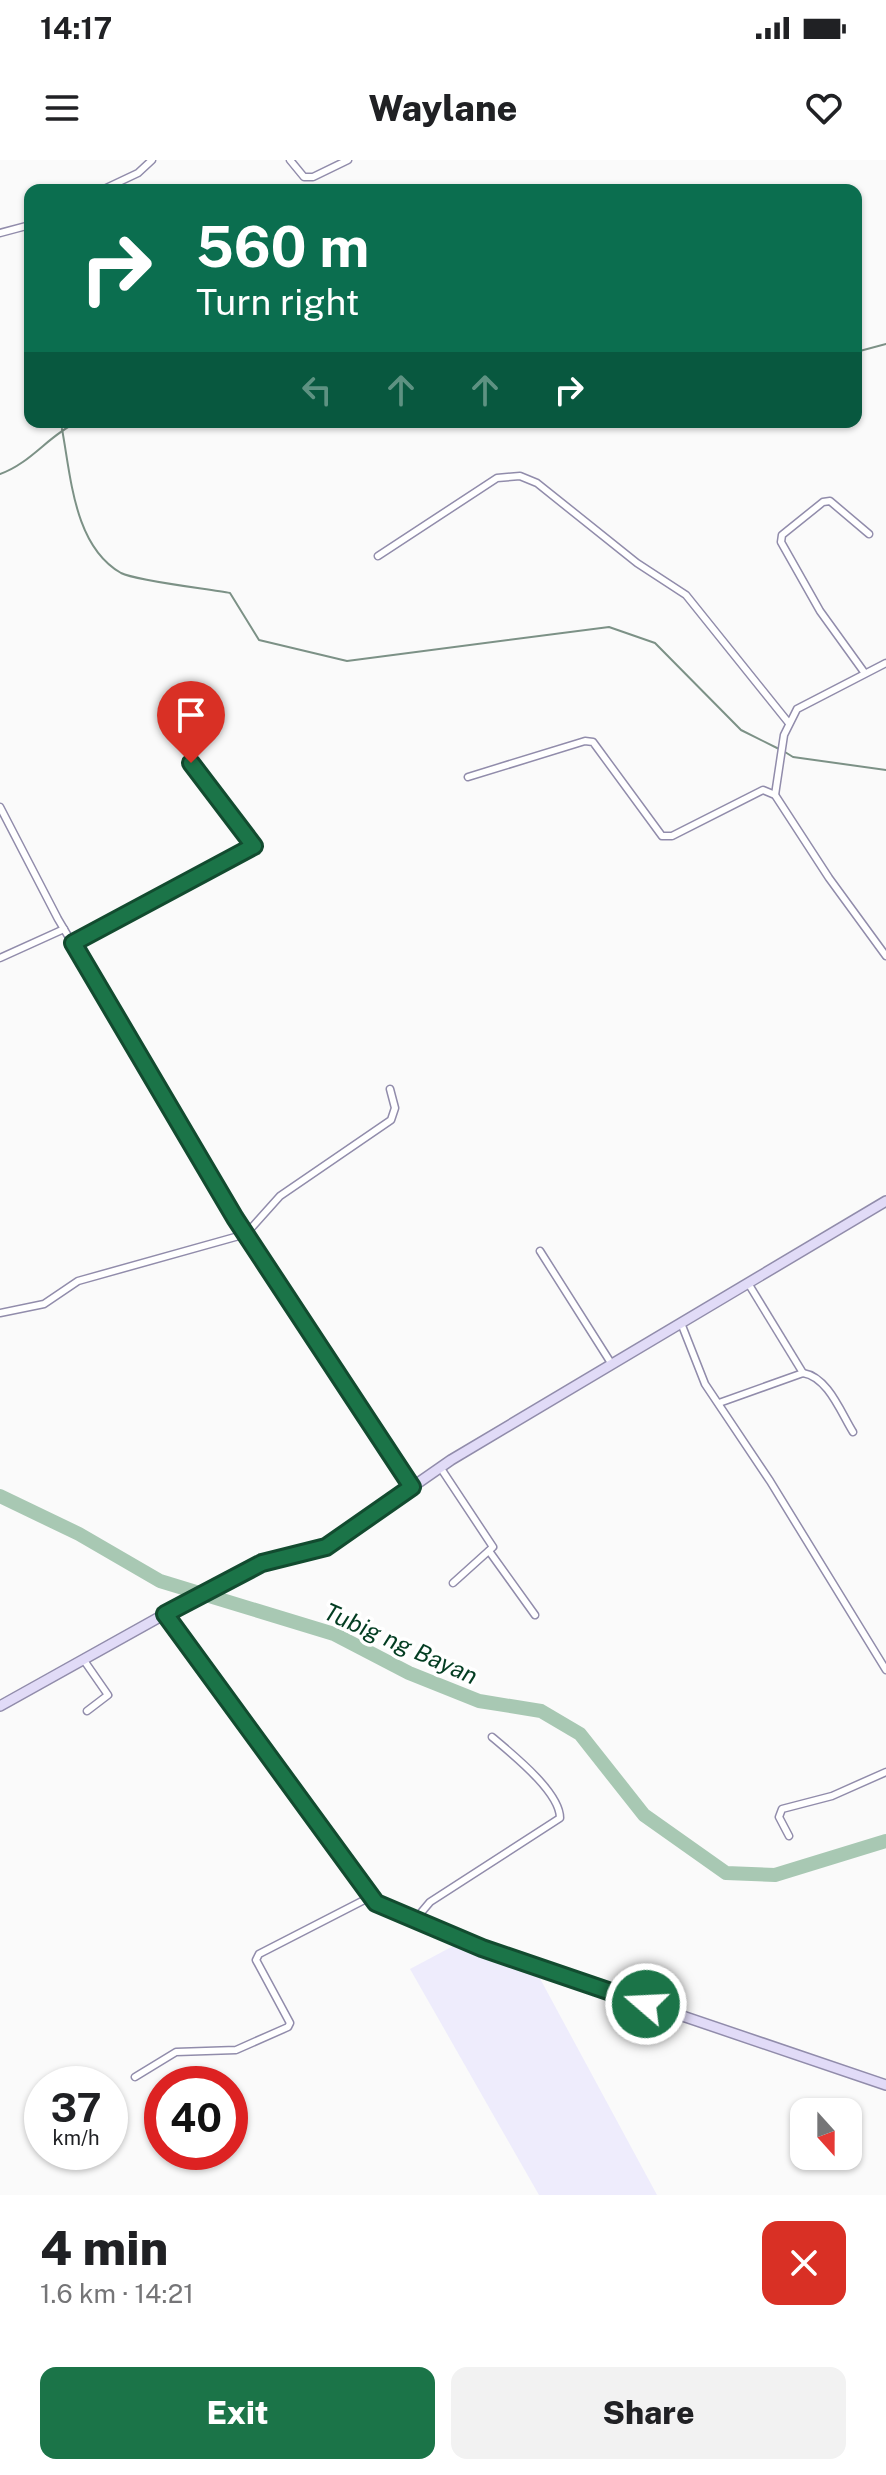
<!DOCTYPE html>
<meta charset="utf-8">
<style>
:root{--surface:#fff;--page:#f2f2f2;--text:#202124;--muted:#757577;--accent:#1b7448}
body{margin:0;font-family:"Public Sans",sans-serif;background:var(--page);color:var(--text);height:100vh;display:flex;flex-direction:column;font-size:30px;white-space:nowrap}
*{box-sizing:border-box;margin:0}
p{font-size:26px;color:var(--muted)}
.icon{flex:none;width:44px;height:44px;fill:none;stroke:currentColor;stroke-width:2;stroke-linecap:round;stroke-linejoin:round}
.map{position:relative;height:2035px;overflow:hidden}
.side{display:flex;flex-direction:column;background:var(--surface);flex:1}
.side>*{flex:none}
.hud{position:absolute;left:24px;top:24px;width:838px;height:244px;border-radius:16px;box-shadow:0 2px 6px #0004;background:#0b6e4f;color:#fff;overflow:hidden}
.needle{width:52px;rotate:159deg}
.tools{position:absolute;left:790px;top:1938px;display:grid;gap:16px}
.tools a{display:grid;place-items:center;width:72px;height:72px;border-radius:16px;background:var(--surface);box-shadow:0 2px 6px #0004;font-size:40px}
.speed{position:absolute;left:24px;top:1906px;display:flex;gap:16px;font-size:40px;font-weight:700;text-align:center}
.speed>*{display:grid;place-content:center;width:104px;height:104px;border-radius:50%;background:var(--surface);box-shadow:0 2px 6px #0004;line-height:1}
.speed small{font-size:20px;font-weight:400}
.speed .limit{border:12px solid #d22;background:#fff;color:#111}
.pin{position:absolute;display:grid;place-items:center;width:68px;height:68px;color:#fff;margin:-82px -34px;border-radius:50% 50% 50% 0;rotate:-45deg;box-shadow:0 0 8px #0007}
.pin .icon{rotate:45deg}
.me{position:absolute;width:88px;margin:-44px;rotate:289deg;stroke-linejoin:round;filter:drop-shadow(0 0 6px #0008)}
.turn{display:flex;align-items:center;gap:28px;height:168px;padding:0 40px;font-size:36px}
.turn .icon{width:104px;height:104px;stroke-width:2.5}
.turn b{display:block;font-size:56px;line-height:68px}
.lanes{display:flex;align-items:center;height:76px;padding:0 40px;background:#0003;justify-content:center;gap:40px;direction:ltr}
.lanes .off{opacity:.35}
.round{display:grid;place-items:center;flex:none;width:84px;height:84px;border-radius:16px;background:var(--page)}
.summary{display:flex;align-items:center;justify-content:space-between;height:136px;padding:0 40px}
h1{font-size:48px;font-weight:800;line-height:60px}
.action{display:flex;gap:16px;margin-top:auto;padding:16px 40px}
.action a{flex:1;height:92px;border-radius:16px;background:var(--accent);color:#fff;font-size:32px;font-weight:800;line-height:92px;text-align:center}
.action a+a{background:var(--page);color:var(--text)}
.status{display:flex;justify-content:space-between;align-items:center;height:56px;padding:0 40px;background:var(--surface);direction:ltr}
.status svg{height:22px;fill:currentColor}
header{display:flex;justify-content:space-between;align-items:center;height:104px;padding:0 40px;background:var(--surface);font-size:36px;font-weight:800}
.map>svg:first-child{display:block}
.built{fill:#eeecfc}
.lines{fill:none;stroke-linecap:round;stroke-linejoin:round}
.stream{stroke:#7c9186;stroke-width:2}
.river{stroke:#a8c8b3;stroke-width:14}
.street-casing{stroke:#918cab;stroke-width:9}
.secondary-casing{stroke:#918cab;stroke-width:12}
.street{stroke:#fff;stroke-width:6}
.secondary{stroke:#e1dbf7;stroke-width:9}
.route-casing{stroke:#124b2f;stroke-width:20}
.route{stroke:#1b7448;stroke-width:14}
.labels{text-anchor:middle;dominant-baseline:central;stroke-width:7;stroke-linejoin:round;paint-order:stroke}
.water-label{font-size:24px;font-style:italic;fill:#033d22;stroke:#fff}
</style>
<div class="status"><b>14:17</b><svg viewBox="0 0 49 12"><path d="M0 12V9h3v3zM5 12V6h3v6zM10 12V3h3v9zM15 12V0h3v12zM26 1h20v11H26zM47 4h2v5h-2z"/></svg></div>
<header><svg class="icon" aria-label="menu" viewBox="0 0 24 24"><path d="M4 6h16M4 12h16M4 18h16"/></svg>Waylane<svg class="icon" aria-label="heart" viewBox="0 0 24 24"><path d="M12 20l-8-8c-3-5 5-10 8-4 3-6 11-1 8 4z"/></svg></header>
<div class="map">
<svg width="886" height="2035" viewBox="0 0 886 2035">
<rect width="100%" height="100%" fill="#fafafa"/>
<path class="built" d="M 457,1784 L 537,1813 L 657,2035 L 539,2035 L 410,1809 Z"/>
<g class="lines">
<g class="stream">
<path d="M 856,192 L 886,184"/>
<path d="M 62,269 C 71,317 74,386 121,413 C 137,421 209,429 230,433 L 259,480 L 347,501 L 609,467 L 655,483 L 741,570 L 779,589"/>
<path d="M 0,314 C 31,303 48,276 77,262"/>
<path d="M 785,592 L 793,597 L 886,610"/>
</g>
<path class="river" d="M 0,1336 L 79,1374 L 160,1421 L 334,1474 L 409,1513 L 479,1541 L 541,1551 L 580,1574 L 644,1655 L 726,1713 L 775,1715 L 886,1681"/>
<g class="street-casing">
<g id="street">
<path d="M 290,0 L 304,17 L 313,17 L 348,0"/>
<path d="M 102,30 L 138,13 L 152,0"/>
<path d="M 0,73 L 30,65"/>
<path d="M 378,396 L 497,318 L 520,316 L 537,323 L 637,403 L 686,435 L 788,562"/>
<path d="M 864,512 L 820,451 L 781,382 L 782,375 L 823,342 L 830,341 L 869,374"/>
<path d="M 468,617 L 585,581 L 593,582 L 662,676 L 672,676 L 763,630 L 775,635 L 829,718 L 886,796"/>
<path d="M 775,635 L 784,575 L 797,549 L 886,503"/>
<path d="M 0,647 L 58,759 L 235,1058 L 412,1327"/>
<path d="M 73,783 L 254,686 L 191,603"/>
<path d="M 0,798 L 64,769"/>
<path d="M 540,1091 L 611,1203"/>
<path d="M 748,1123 L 803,1213"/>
<path d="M 0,1153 L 44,1144 L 78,1121 L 246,1074 L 280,1036 L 391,960 L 395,948 L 390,929"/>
<path d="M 681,1163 L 705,1224 L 770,1321 L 886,1510"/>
<path d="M 719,1243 L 803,1213 C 828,1217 841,1253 853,1272"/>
<path d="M 440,1307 L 493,1387 L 453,1423"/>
<path d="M 489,1391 L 535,1455"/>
<path d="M 83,1499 L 108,1535 L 87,1551"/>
<path d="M 789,1676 L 779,1657 L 782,1649 L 832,1636 L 886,1612"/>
<path d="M 414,1761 L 430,1742 L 560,1658 C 560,1632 512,1594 492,1577"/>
<path d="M 135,1917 L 176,1892 L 236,1890 L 288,1867 L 290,1863 L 256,1800 L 259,1794 L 370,1737"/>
</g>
</g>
<g class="secondary-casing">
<g id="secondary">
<path d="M 165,1454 L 253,1569 L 376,1743 L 482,1788 L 886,1925"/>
<path d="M 0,1546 L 226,1420 L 262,1403 L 326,1387 L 451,1300 L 886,1041"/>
</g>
</g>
<use href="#street" class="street"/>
<use href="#secondary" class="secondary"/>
</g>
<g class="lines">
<g class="route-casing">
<path id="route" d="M 191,603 L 254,686 L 73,783 L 235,1058 L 412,1327 L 326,1387 L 262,1403 L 165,1454 L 376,1743 L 482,1788 L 646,1844"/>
</g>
<use href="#route" class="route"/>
</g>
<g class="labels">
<g class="water-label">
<text transform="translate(401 1483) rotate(24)">Tubig ng Bayan</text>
</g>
</g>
</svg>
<div class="tools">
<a><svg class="needle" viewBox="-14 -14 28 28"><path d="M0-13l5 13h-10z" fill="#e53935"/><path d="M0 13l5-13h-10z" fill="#757577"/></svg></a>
</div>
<div class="speed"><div>37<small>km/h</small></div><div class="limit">40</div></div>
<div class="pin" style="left:191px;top:603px;background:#d93025"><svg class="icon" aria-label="arrive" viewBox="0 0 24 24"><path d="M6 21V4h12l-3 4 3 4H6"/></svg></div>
<svg class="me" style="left:646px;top:1844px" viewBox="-20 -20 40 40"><circle r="17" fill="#1b7448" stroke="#fff" stroke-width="3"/><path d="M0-11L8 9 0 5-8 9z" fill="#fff"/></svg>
<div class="hud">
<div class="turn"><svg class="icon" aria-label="right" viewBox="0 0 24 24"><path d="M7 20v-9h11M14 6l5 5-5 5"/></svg><div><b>560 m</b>Turn right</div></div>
<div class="lanes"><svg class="icon off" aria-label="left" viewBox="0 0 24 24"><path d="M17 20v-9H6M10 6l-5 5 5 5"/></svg><svg class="icon off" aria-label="ahead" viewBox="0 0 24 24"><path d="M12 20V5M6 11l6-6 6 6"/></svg><svg class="icon off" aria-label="ahead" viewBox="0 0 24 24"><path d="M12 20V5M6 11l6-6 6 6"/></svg><svg class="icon" aria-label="right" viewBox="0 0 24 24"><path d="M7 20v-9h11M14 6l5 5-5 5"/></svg></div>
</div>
</div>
<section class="side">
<div class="summary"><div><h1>4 min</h1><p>1.6 km · 14:21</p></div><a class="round" style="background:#d93025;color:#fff"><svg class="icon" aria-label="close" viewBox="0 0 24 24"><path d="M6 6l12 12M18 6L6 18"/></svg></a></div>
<div class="action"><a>Exit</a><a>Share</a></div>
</section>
